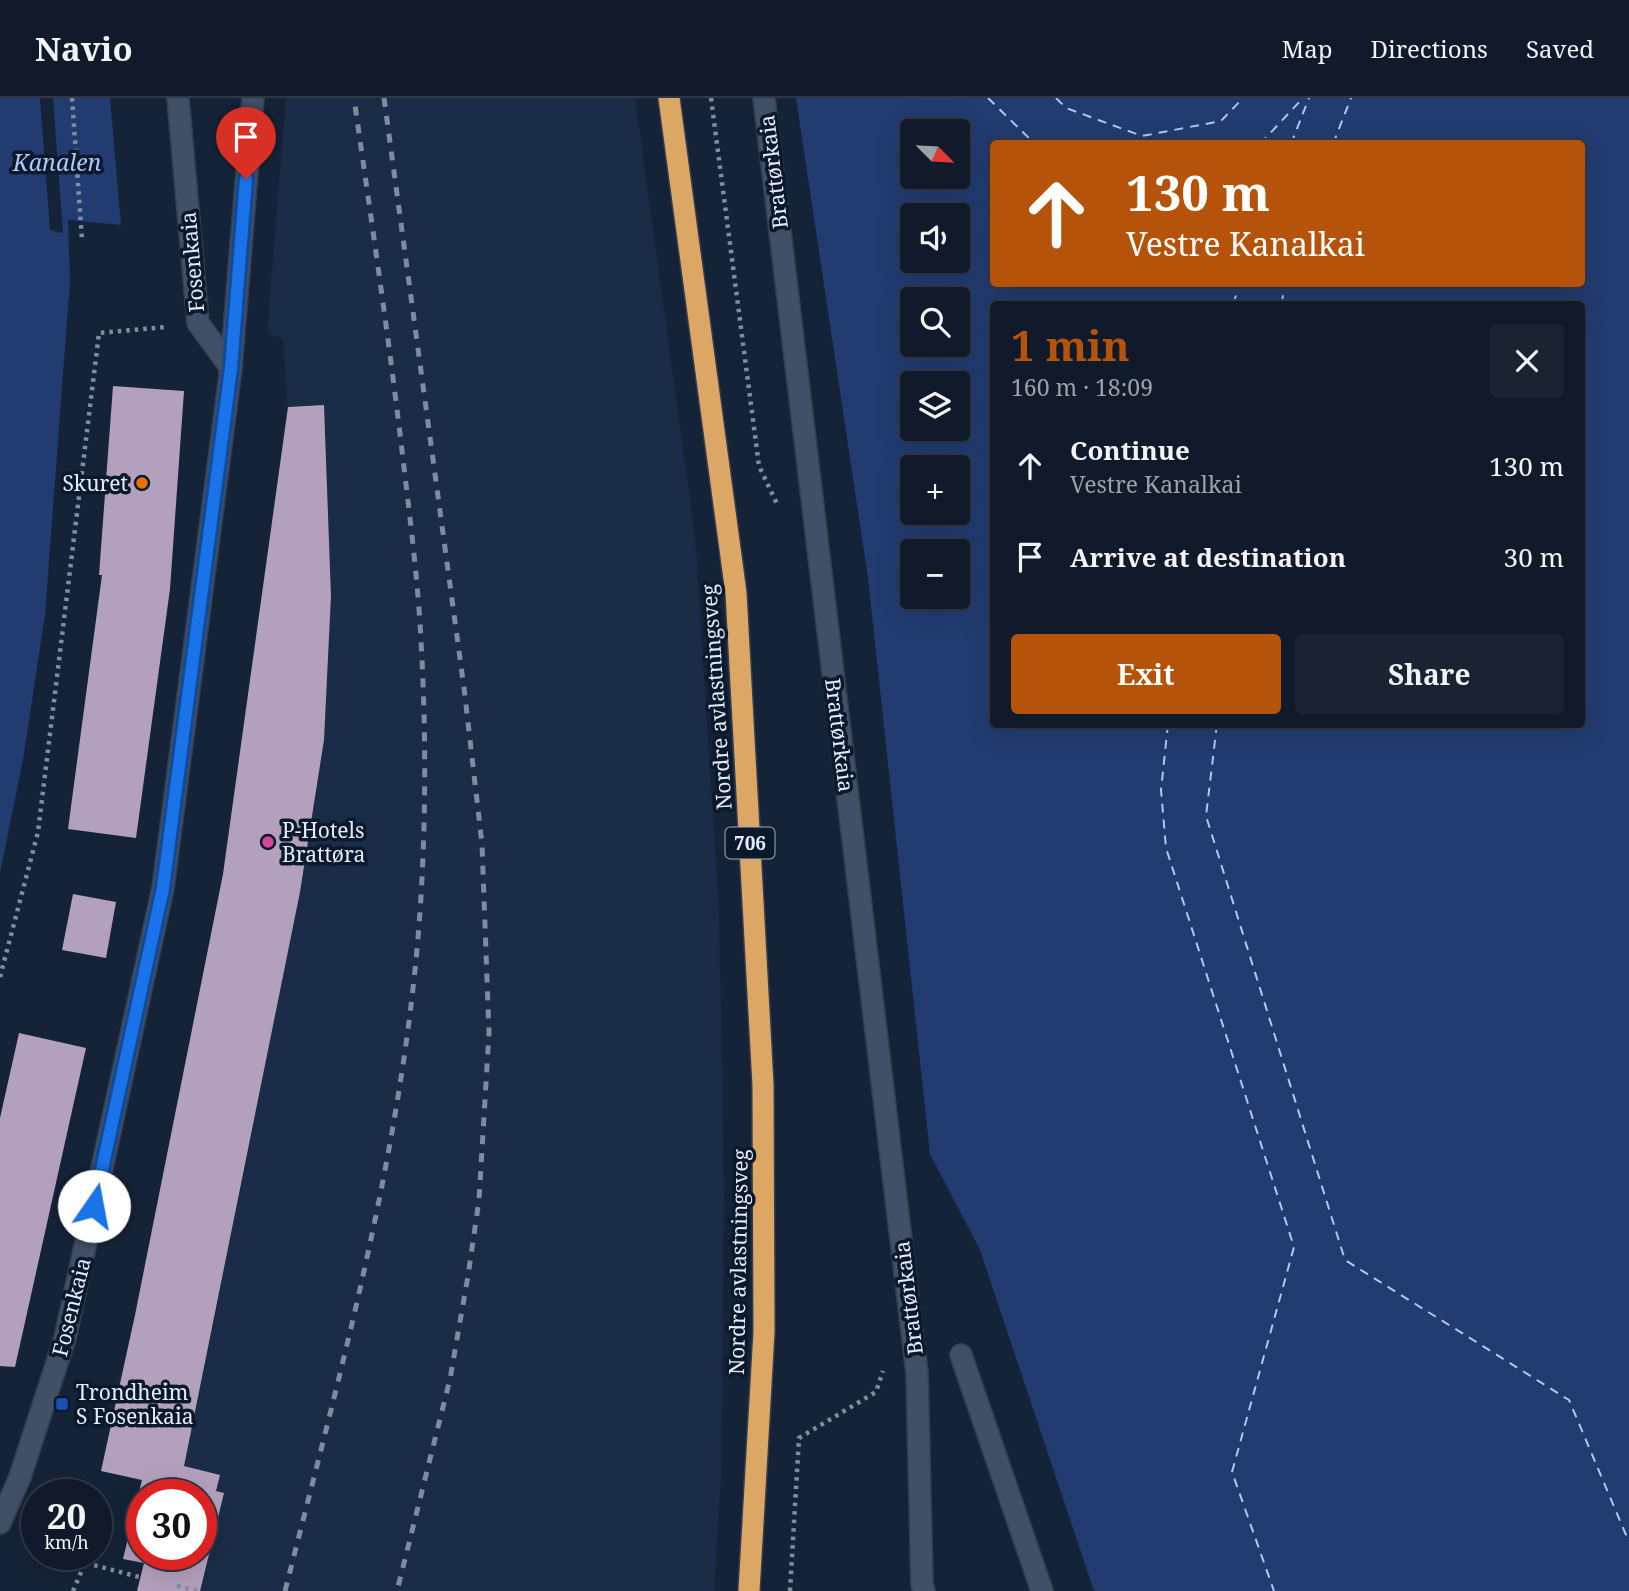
<!DOCTYPE html>
<meta charset="utf-8">
<style>
:root{--surface:#101a2a;--page:#192332;--text:#f1f3f6;--muted:#9ca1a8;--line:#303847;--accent:#b45309}
body{margin:0;font-family:"Noto Serif",serif;background:var(--page);color:var(--text);height:100vh;display:flex;flex-direction:column;font-size:26px;white-space:nowrap}
*{box-sizing:border-box;margin:0}
p{font-size:23px;color:var(--muted)}
.icon{flex:none;width:38px;height:38px;fill:none;stroke:currentColor;stroke-width:2;stroke-linecap:round;stroke-linejoin:round}
.map{position:relative;flex:1;overflow:hidden}
.sheet{position:absolute;left:990px;top:203px;width:595px;height:427px;display:flex;flex-direction:column;background:var(--surface);border-radius:7px;box-shadow:0 7px 28px #0002,0 0 0 2px var(--line)}
.sheet>*{flex:none}
.hud{position:absolute;left:990px;top:42px;width:595px;height:147px;border-radius:7px;box-shadow:0 7px 28px #0002,0 0 0 2px var(--line);background:#b45309;color:#fff;overflow:hidden}
.needle{width:46px;rotate:114deg}
.buttons{position:absolute;left:900px;top:21px;display:grid;gap:14px}
.buttons a{display:grid;place-items:center;width:70px;height:70px;border-radius:7px;background:var(--surface);box-shadow:0 7px 28px #0002,0 0 0 2px var(--line);font-size:35px}
.speed{position:absolute;left:21px;top:1381px;display:flex;gap:14px;font-size:35px;font-weight:700;text-align:center}
.speed>*{display:grid;place-content:center;width:91px;height:91px;border-radius:50%;background:var(--surface);box-shadow:0 7px 28px #0002,0 0 0 2px var(--line);line-height:1}
.speed small{font-size:18px;font-weight:400}
.speed .limit{border:10px solid #d22;background:#fff;color:#111}
.pin{position:absolute;display:grid;place-items:center;width:60px;height:60px;color:#fff;margin:-72px -30px;border-radius:50% 50% 50% 0;rotate:-45deg;box-shadow:0 0 7px #0007}
.pin .icon{rotate:45deg}
.me{position:absolute;width:77px;margin:-38px;rotate:12deg;stroke-linejoin:round;filter:drop-shadow(0 0 5px #0008)}
.turn{display:flex;align-items:center;gap:24px;height:147px;padding:0 21px;font-size:32px}
.turn .icon{width:91px;height:91px;stroke-width:2.5}
.turn b{display:block;font-size:49px;line-height:60px}
.round{display:grid;place-items:center;flex:none;width:74px;height:74px;border-radius:7px;background:var(--page)}
.overview{display:flex;align-items:center;justify-content:space-between;height:119px;padding:0 21px}
h1{font-size:42px;font-weight:700;line-height:52px;color:var(--accent)}
.cta{display:flex;gap:14px;margin-top:auto;padding:14px 21px}
.cta a{flex:1;height:80px;border-radius:7px;background:var(--accent);color:#fff;font-size:28px;font-weight:700;line-height:80px;text-align:center}
.cta a+a{background:var(--page);color:var(--text)}
ul{padding:0;list-style:none}
li{display:flex;align-items:center;gap:21px;height:91px;padding:0 21px}
li div{flex:1}
li b{display:block;font-size:26px}
li em{font-style:normal}
header{display:flex;align-items:center;gap:42px;box-sizing:border-box;height:98px;padding:0 35px;background:var(--surface);border-bottom:2px solid var(--line)}
header strong{font-size:33px}
nav{display:flex;gap:38px;margin-inline-start:auto;font-size:24px}
.map>svg:first-child{display:block}
.built{fill:#1a2c46;fill-rule:evenodd}
.water{fill:#223b70;fill-rule:evenodd}
.pier{fill:#152338}
.lines{fill:none;stroke-linecap:round;stroke-linejoin:round}
.ferry{stroke:#adc7f9;stroke-width:2;stroke-dasharray:9 7;stroke-linecap:butt}
.building{fill:#b3a0bc;fill-rule:evenodd}
.minor-casing{stroke:#343d4f;stroke-width:24}
.highway-casing{stroke:#343d4f;stroke-width:24}
.path{stroke:#828ea0;stroke-width:4.5;stroke-dasharray:3.5 5;stroke-linecap:butt}
.minor{stroke:#405067;stroke-width:21}
.highway{stroke:#dca765;stroke-width:21}
.rail{stroke:#808b9d;stroke-width:5;stroke-dasharray:9 9;stroke-linecap:butt}
.route-casing{stroke:#114b97;stroke-width:18}
.route{stroke:#1a73e8;stroke-width:12}
.food-dot{fill:#e8710a;stroke:#0c192d;stroke-width:2.5}
.hotel-dot{fill:#d1479c;stroke:#0c192d;stroke-width:2.5}
.transit-dot{fill:#1a4fb4;stroke:#0c192d;stroke-width:2.5}
.labels{text-anchor:middle;dominant-baseline:central;stroke-width:7;stroke-linejoin:round;paint-order:stroke}
.shield{fill:#0c192d;stroke:#a2adbd;stroke-width:2}
.shield-label{font-size:19px;font-weight:bold;fill:#e3ecfb}
.street-label{font-size:21px;fill:#e3ecfb;stroke:#0c192d}
.poi-label{font-size:21px;fill:#e3ecfb;stroke:#0c192d;text-anchor:start}
.water-label{font-size:23px;font-style:italic;fill:#adc7f9;stroke:#0c192d}
</style>
<header>
<strong>Navio</strong>
<nav><a>Map</a><a>Directions</a><a>Saved</a></nav>
</header>
<div class="map">
<svg width="1629" height="1493" viewBox="0 0 1629 1493">
<rect width="100%" height="100%" fill="#152338"/>
<path class="built" d="M 286,0 L 635,0 L 695,438 L 719,814 L 724,1098 L 721,1378 L 714,1493 L 140,1493 L 146,1466 L 123,1461 L 141,1383 L 101,1373 L 110,1332 L 115,1333 L 125,1286 L 119,1285 L 129,1242 L 135,1243 L 166,1224 L 212,1233 L 300,794 L 324,642 L 331,498 L 324,307 L 288,309 L 283,240 L 267,236 ZM 142,1396 L 201,1396 L 201,1456 L 142,1456 Z"/>
<g class="water">
<path d="M 0,0 L 110,0 L 121,127 L 68,122 L 70,183 L 45,517 L 23,662 L 0,775 Z"/>
<path d="M 796,0 L 1629,0 L 1629,1493 L 1094,1493 L 980,1152 L 930,1056 L 868,480 ZM 912,33 L 957,33 L 957,79 L 912,79 ZM 994,46 L 1582,46 L 1582,186 L 994,186 ZM 912,117 L 957,117 L 957,163 L 912,163 ZM 912,201 L 957,201 L 957,247 L 912,247 ZM 994,206 L 1582,206 L 1582,626 L 994,626 ZM 912,285 L 957,285 L 957,331 L 912,331 ZM 912,369 L 957,369 L 957,415 L 912,415 ZM 912,453 L 957,453 L 957,499 L 912,499 Z"/>
</g>
<path class="pier" d="M 40,0 L 53,0 L 63,135 L 50,132 Z"/>
<g class="lines">
<g class="ferry">
<path d="M 988,0 L 1035,46"/>
<path d="M 1056,0 L 1066,10 L 1142,38 L 1221,23 L 1243,0"/>
<path d="M 1260,46 L 1303,0"/>
<path d="M 1291,46 L 1309,0"/>
<path d="M 1333,46 L 1351,0"/>
<path d="M 1233,206 L 1240,186"/>
<path d="M 1281,206 L 1286,186"/>
<path d="M 1168,626 L 1161,692 L 1166,750 L 1294,1149 L 1232,1374 L 1274,1493"/>
<path d="M 1217,626 L 1206,718 L 1345,1162 L 1569,1302 L 1629,1444"/>
</g>
</g>
<g class="building">
<path d="M 113,288 L 184,293 L 170,491 L 136,740 L 68,731 L 102,477 L 99,477 Z"/>
<path d="M 324,307 L 331,498 L 324,642 L 300,794 L 184,1368 L 220,1377 L 216,1393 L 224,1395 L 200,1493 L 137,1493 L 144,1465 L 123,1461 L 142,1382 L 101,1373 L 135,1217 L 223,776 L 288,309 ZM 142,1396 L 201,1396 L 201,1456 L 142,1456 Z"/>
<path d="M 73,796 L 116,804 L 106,860 L 62,852 Z"/>
<path d="M 19,935 L 86,950 L 15,1269 L 0,1268 L 0,1020 Z"/>
</g>
<g class="lines">
<g class="minor-casing">
<g id="minor">
<path d="M 764,0 L 917,1275 L 922,1486 L 924,1493"/>
<path d="M 231,270 L 253,0"/>
<path d="M 961,1257 L 1042,1493"/>
<path d="M 0,1425 L 20,1379 L 65,1240 L 163,790 L 231,270 L 198,225 L 178,0"/>
</g>
</g>
<g class="highway-casing">
<path id="highway" d="M 669,0 L 736,495 L 763,987 L 764,1234 L 749,1493"/>
</g>
<g class="path">
<path d="M 72,0 L 82,142"/>
<path d="M 711,0 L 759,368 L 778,408"/>
<path d="M 0,879 L 38,734 L 99,235 L 166,229"/>
<path d="M 96,1418 L 100,1420 L 96,1432"/>
<path d="M 86,1465 L 143,1480"/>
<path d="M 177,1488 L 199,1493"/>
<path d="M 73,1493 L 89,1456"/>
<path d="M 790,1493 L 799,1340 L 876,1294 L 883,1273"/>
</g>
<use href="#minor" class="minor"/>
<use href="#highway" class="highway"/>
<g class="rail">
<path d="M 384,0 L 464,590 L 482,746 L 489,935 L 479,1102 L 468,1178 L 450,1281 L 397,1493"/>
<path d="M 285,1493 C 338,1284 395,1077 416,862 C 426,759 427,646 421,543 C 418,482 410,421 403,361 C 389,241 371,120 354,0"/>
</g>
</g>
<g class="lines">
<g class="route-casing">
<path id="route" d="M 94,1108 L 163,790 L 231,270 L 246,81"/>
</g>
<use href="#route" class="route"/>
</g>
<circle class="food-dot" cx="142" cy="385" r="7"/>
<circle class="hotel-dot" cx="268" cy="744" r="7"/>
<rect class="transit-dot" x="55" y="1299" width="14" height="14" rx="3.5"/>
<g class="labels">
<rect class="shield" x="725.5" y="729.5" width="49" height="31" rx="5"/>
<g class="shield-label">
<text x="750" y="745">706</text>
</g>
<g class="street-label">
<text transform="translate(773 74) rotate(-97)">Brattørkaia</text>
<text transform="translate(192 164) rotate(-95)">Fosenkaia</text>
<text transform="translate(716 599) rotate(-94)">Nordre avlastningsveg</text>
<text transform="translate(840 637) rotate(83)">Brattørkaia</text>
<text transform="translate(738 1164) rotate(-89)">Nordre avlastningsveg</text>
<text transform="translate(908 1200) rotate(-97)">Brattørkaia</text>
<text transform="translate(71 1209) rotate(-76)">Fosenkaia</text>
</g>
<g class="poi-label">
<text x="128" y="385" text-anchor="end">Skuret</text>
<text x="282" y="732">P-Hotels<tspan x="282" dy="24">Brattøra</tspan></text>
<text x="76" y="1294">Trondheim<tspan x="76" dy="24">S Fosenkaia</tspan></text>
</g>
<g class="water-label">
<text x="57" y="64">Kanalen</text>
</g>
</g>
</svg>
<div class="buttons">
<a><svg class="needle" viewBox="-14 -14 28 28"><path d="M0-13l5 13h-10z" fill="#e53935"/><path d="M0 13l5-13h-10z" fill="#9ca1a8"/></svg></a>
<a><svg class="icon" aria-label="sound" viewBox="0 0 24 24"><path d="M4 9h4l5-4v14l-5-4H4zM17 9q2 3 0 6"/></svg></a>
<a><svg class="icon" aria-label="search" viewBox="0 0 24 24"><circle cx="10" cy="10" r="6"/><path d="M15 15l6 6"/></svg></a>
<a><svg class="icon" aria-label="layers" viewBox="0 0 24 24"><path d="M12 4l9 5-9 5-9-5zM3 14l9 5 9-5"/></svg></a>
<a>+</a>
<a>−</a>
</div>
<div class="speed"><div>20<small>km/h</small></div><div class="limit">30</div></div>
<div class="pin" style="left:246px;top:81px;background:#d93025"><svg class="icon" aria-label="arrive" viewBox="0 0 24 24"><path d="M6 21V4h12l-3 4 3 4H6"/></svg></div>
<svg class="me" style="left:94px;top:1108px" viewBox="-20 -20 40 40"><circle r="19" fill="#fff"/><path d="M0-13L10 11 0 6-10 11z" fill="#1a73e8"/></svg>
<div class="hud">
<div class="turn"><svg class="icon" aria-label="ahead" viewBox="0 0 24 24"><path d="M12 20V5M6 11l6-6 6 6"/></svg><div><b>130 m</b>Vestre Kanalkai</div></div>
</div>
<section class="sheet">
<div class="overview"><div><h1>1 min</h1><p>160 m · 18:09</p></div><a class="round"><svg class="icon" aria-label="close" viewBox="0 0 24 24"><path d="M6 6l12 12M18 6L6 18"/></svg></a></div>
<ul>
<li><svg class="icon" aria-label="ahead" viewBox="0 0 24 24"><path d="M12 20V5M6 11l6-6 6 6"/></svg><div><b>Continue</b><p>Vestre Kanalkai</p></div><em>130 m</em></li>
<li><svg class="icon" aria-label="arrive" viewBox="0 0 24 24"><path d="M6 21V4h12l-3 4 3 4H6"/></svg><div><b>Arrive at destination</b></div><em>30 m</em></li>
</ul>
<div class="cta"><a>Exit</a><a>Share</a></div>
</section>
</div>
